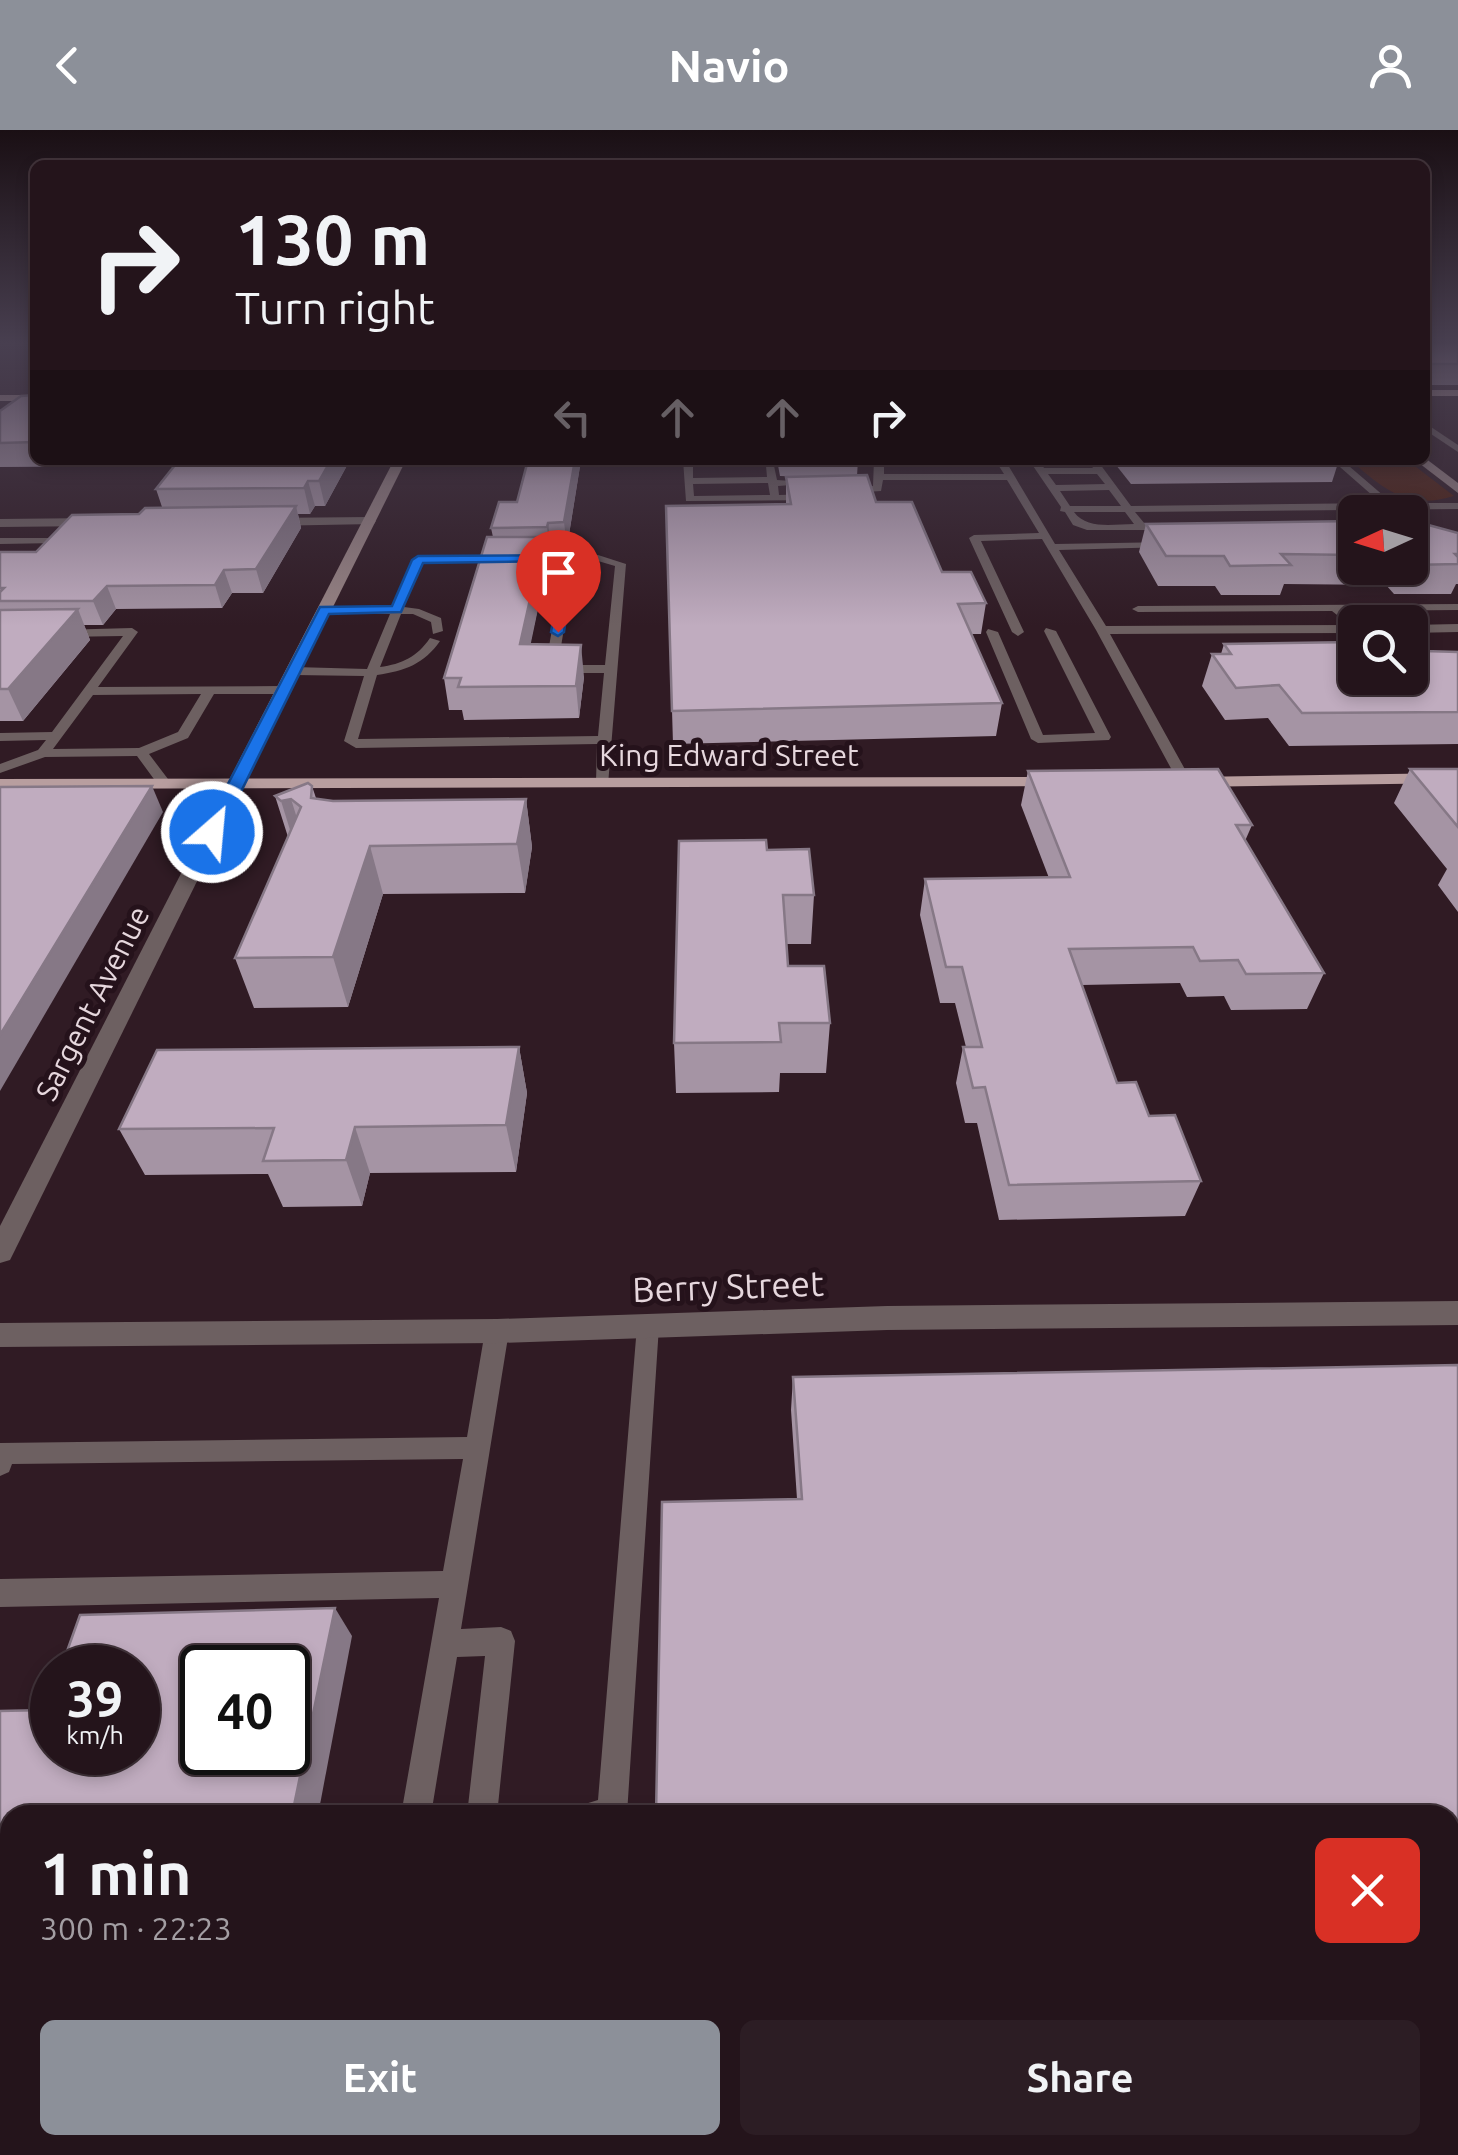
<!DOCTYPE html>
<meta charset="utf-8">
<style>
:root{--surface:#24141b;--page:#2c1d24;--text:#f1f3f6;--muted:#a39ea3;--line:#41333a;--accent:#8c9099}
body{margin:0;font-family:Ubuntu,sans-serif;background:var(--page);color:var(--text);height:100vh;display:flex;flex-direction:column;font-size:38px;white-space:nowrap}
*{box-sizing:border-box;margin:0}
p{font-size:32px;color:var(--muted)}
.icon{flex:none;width:55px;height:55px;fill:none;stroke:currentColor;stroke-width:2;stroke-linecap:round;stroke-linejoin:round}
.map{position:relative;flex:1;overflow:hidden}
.sheet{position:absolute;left:0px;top:1675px;width:1460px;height:350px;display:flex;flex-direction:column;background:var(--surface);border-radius:30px 30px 0 0;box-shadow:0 5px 15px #0003,0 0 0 2px var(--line)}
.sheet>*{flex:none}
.guide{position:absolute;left:30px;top:30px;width:1400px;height:305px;border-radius:15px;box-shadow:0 5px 15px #0003,0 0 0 2px var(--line);background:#24141b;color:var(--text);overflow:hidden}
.needle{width:65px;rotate:266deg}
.controls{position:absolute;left:1338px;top:365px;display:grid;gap:20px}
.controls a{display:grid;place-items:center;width:90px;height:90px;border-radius:15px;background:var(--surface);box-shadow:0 5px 15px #0003,0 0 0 2px var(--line);font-size:50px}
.speed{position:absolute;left:30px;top:1515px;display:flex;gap:20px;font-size:50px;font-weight:700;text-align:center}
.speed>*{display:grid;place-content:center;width:130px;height:130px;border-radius:50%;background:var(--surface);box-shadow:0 5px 15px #0003,0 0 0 2px var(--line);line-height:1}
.speed small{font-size:25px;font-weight:400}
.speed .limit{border:5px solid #111;border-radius:15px;background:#fff;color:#111}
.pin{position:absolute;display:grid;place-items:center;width:85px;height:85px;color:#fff;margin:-102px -42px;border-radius:50% 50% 50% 0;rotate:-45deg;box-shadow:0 0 10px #0007}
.pin .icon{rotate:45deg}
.me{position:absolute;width:110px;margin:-55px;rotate:27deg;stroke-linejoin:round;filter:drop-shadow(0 0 8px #0008)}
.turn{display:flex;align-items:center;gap:35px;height:210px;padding:0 40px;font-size:45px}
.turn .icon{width:130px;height:130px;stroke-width:2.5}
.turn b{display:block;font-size:70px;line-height:85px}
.lanes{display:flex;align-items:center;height:95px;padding:0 40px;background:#0003;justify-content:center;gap:50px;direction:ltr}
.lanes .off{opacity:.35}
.round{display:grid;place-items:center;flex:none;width:105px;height:105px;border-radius:15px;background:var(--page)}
.overview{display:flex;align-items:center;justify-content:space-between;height:170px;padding:0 40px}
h1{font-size:60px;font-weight:700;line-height:75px}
.cta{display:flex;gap:20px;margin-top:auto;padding:20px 40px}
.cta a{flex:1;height:115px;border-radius:15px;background:var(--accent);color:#fff;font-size:40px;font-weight:700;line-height:115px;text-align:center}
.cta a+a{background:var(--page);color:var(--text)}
header{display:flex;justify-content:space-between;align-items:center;height:130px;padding:0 40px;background:var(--accent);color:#fff;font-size:45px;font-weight:700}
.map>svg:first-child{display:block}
.green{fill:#4d1f0f}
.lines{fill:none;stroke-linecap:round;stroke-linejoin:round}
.service{fill:#6d6061;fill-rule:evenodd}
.minor{fill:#6d6061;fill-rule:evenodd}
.tertiary{fill:#6d6061;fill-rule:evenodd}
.secondary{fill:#978384;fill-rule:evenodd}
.primary{fill:#b89e9f;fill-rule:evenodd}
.wall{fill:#a594a4}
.shaded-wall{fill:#867886}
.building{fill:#c0acbf;stroke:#867886;stroke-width:2.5;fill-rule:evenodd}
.route{fill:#1a73e8;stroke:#114b97;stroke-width:2.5}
.labels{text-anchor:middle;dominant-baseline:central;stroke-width:10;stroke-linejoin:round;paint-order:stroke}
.far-street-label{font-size:30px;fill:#e6d7dd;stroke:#25121b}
.street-label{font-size:35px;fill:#e6d7dd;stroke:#25121b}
</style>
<header><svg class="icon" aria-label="back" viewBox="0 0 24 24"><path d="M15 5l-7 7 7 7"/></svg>Navio<svg class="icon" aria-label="person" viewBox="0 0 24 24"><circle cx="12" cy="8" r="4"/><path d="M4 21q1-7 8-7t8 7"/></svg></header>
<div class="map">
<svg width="1458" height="2025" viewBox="0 0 1458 2025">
<rect width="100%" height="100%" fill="#301b24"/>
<path class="green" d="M 1350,330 L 1407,330 L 1454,366 C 1407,381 1383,358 1350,330 Z"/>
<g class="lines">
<g class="service">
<path d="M 1425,293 L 1458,315 L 1458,322 L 1425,300 Z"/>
<path d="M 683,330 L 773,331 L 777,350 L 817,353 L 778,356 L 779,365 L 813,364 L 818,367 L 813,370 L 686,371 ZM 766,336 L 767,347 L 693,348 L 693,337 ZM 768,353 L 770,365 L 694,366 L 693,354 Z"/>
<path d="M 874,330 L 884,330 L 884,344 L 1004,344 L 995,330 L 1005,330 L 1055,414 L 1172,412 L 1172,416 L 1168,417 L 1059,420 L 1106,496 L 1355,495 L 1355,503 L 1110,504 L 1192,652 L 1180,655 L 1096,500 L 1042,409 L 981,411 L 1024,502 L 1018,506 L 1012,502 L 969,408 L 974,405 L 1039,403 L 1007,350 L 883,350 L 881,361 L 865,362 L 865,369 L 854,369 L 856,357 L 873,356 Z"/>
<path d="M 1029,330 L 1039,330 L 1044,338 L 1093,338 L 1087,330 L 1097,330 L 1131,376 L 1381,373 L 1332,330 L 1342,330 L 1392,373 L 1458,373 L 1458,379 L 1135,382 L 1145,394 L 1173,394 L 1178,397 L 1173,400 L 1087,400 L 1073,395 L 1065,382 L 1060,381 L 1061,377 ZM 1048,344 L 1097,344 L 1105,354 L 1056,355 ZM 1109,360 L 1121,376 L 1070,376 L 1060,361 ZM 1074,382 L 1125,382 L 1134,394 C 1114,394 1087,400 1074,382 Z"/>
<path d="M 63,395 L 72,397 L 57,413 L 0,414 L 0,408 L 50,408 Z"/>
<path d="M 598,425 L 626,434 L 608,655 L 596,652 L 597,614 L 356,618 L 344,611 L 364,546 L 294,545 L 288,541 L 294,537 L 367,539 L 390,484 L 325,483 L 319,480 L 325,477 L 393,477 L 414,428 ZM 575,431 L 598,431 L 615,436 L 605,535 L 558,535 ZM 564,432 L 545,539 L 551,543 L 604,543 L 598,606 L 358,609 L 377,545 C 405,541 424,534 440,511 L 430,508 C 417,527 402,534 380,537 L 401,484 L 413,484 L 431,492 L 433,504 L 443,501 L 441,488 L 419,479 L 404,477 L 422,433 Z"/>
<path d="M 1458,474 L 1458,480 L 1344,481 L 1348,486 L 1342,489 L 1332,481 L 1138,482 L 1132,479 L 1138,476 Z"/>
<path d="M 1458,494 L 1458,502 L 1410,503 L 1410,495 Z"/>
<path d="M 132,498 L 138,502 L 98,557 L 284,556 L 290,560 L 284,564 L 214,564 L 188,608 L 149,624 L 171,653 L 169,656 L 159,656 L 137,626 L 45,627 L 0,643 L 0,634 L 38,620 L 46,610 L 0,611 L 0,603 L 52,602 L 123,506 L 62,507 L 58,506 L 58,500 ZM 201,564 L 178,602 L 139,618 L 53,619 L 93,565 Z"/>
<path d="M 1046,498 L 1056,501 L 1111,607 L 1109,610 L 1038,613 L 1031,609 L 986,502 L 988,499 L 998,502 L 1043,605 L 1095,603 L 1044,501 Z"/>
<path d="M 648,1186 L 656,1189 L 659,1196 L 627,1684 L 581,1685 L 585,1674 L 598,1670 L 637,1196 L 640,1189 Z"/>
<path d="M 497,1191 L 505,1194 L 509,1201 L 461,1499 L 501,1497 L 511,1501 L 515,1511 L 497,1685 L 467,1685 L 485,1526 L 457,1527 L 431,1685 L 401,1685 L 439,1468 L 0,1477 L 0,1449 L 443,1441 L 463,1329 L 12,1334 L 9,1342 L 0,1346 L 0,1313 L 467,1307 L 485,1201 L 489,1194 Z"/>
<path d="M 495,2015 L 535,2015 L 539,2025 L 499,2025 Z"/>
</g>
<g class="minor">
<path d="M 370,387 L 376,391 L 374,394 L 265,396 L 259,392 L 265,388 Z"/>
<path d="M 0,389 L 95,388 L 101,392 L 95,396 L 0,397 Z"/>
</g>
<g class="tertiary">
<path d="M 237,647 L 246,652 L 14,1122 L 10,1130 L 0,1133 L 0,1096 L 228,652 Z"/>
<path d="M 1458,1171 L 1458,1195 L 887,1200 L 497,1213 L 0,1217 L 0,1193 L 497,1189 L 887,1176 Z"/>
</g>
<g class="secondary">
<path d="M 1425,328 L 1458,353 L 1458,363 L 1415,330 Z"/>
<path d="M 394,330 L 406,330 L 246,652 L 237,657 L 231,656 L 228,652 Z"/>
</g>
<g class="primary">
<rect x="1425" y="260" width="33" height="6"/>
<rect x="0" y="265" width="35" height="6"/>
<path d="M 1458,643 L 1458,653 L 1193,657 L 1184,652 L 1193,647 Z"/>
<path d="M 1058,647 L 1064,648 L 1064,656 L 0,659 L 0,649 Z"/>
</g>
</g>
<g class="wall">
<rect x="1425" y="213" width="33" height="42"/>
<path d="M 35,265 L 35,330 L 350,330 L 325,376 L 315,376 L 310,384 L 298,384 L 301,398 L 263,463 L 232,463 L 222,478 L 116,479 L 103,495 L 84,495 L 90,510 L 23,591 L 0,591 L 0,422 L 36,422 L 162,377 L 156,359 L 174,336 L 0,337 L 0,281 Z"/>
<path d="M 528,330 L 581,330 L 567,417 L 551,418 L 550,422 L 545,422 L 547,436 L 530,514 L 584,547 L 579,588 L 464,590 L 462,580 L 449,580 L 444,548 L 493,407 L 491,398 L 517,372 Z"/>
<path d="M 777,330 L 858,330 L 857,346 L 876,372 L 942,442 L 986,473 L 981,504 L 972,504 L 1002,573 L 996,606 L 673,614 L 666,376 L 786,374 L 786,347 L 815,347 L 780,346 Z"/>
<path d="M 1112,330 L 1339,330 L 1332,352 L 1131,354 Z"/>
<path d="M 1410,390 L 1458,403 L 1458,454 L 1456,454 L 1451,464 L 1394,464 L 1386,455 L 1284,454 L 1280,465 L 1221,465 L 1215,456 L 1158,456 L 1139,422 L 1146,394 L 1355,391 L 1355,438 L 1410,438 Z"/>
<path d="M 1224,514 L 1458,522 L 1458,614 L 1289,616 L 1268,588 L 1225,590 L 1202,556 L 1212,524 L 1221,524 Z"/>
<path d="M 1410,639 L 1458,639 L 1458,782 L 1438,755 L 1447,739 L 1394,673 Z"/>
<path d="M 1028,641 L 1252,695 L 1245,711 L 1324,843 L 1307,879 L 1231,880 L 1224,866 L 1187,867 L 1180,853 L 1082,855 L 1117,953 L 1149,986 L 1201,1051 L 1185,1086 L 999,1090 L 977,993 L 965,993 L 956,953 L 963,917 L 966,917 L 955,873 L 940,873 L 920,785 L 925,749 L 1049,748 L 1021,675 Z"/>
<path d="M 312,656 L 316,668 L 333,671 L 526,669 L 532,717 L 525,763 L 383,764 L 348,877 L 254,878 L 235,828 L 288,707 L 275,666 Z"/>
<path d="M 767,720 L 814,765 L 811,814 L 787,814 L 788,836 L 830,893 L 826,943 L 780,943 L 779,962 L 676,963 L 674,913 Z"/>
<path d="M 519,917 L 527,963 L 516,1042 L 370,1043 L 362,1076 L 283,1077 L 268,1044 L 145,1045 L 119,999 Z"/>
<path d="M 1458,1235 L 1458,2025 L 788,2025 L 788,2015 L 1450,2015 L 1450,1685 L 656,1685 L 662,1372 L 797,1369 L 791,1280 L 793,1247 Z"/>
</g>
<g class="shaded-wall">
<path d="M 331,330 L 350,330 L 325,376 L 319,351 Z"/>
<path d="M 575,330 L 581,330 L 567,417 L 564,392 Z"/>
<path d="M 308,351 L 315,376 L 310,384 L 304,358 Z"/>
<path d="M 296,376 L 301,398 L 263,463 L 256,439 Z"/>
<path d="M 548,393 L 551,418 L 550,422 L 547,397 Z"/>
<path d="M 544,407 L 547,436 L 524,546 L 520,514 Z"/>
<path d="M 224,440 L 232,463 L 222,478 L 215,455 Z"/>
<path d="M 107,456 L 116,479 L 103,495 L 93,471 Z"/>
<path d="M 78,479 L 90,510 L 23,591 L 8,559 Z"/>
<path d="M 581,515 L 584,547 L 579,588 L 576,556 Z"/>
<path d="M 152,656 L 163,682 L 0,961 L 0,905 Z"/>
<path d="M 291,669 L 306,717 L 296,719 L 281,671 Z"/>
<path d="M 526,669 L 532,717 L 525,763 L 517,714 Z"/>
<path d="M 370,716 L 383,764 L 348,877 L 333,827 Z"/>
<path d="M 519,917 L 527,963 L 516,1042 L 506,995 Z"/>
<path d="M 355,997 L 370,1043 L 362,1076 L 346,1030 Z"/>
<path d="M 335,1478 L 352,1506 L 318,1685 L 292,1685 Z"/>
<path d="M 225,2015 L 255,2015 L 253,2025 L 223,2025 Z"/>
</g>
<g class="building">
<rect x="1425" y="213" width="33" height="21"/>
<path d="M 35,265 L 35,312 L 0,313 L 0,281 L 21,266 Z"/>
<path d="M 179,330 L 331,330 L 319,351 L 308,351 L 304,358 L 156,359 Z"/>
<path d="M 528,330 L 575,330 L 564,392 L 548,393 L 547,397 L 491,398 L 499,372 L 517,372 Z"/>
<path d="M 867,345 L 876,372 L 912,372 L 942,442 L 971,442 L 986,473 L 958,474 L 1002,573 L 672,581 L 666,376 L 791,374 L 786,347 Z"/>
<path d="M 296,376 L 256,439 L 224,440 L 215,455 L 107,456 L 93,471 L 0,471 L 0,462 L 4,458 L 0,458 L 0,422 L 36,422 L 72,385 L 139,384 L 145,378 Z"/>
<path d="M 1410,390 L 1458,403 L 1458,424 L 1455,424 L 1458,427 L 1458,434 L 1410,435 Z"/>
<path d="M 1355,391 L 1355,425 L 1281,424 L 1291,435 L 1230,436 L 1224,426 L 1166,426 L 1146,394 Z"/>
<path d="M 487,407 L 544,407 L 520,514 L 581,515 L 576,556 L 458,557 L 461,548 L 444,548 Z"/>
<path d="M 78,479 L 8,559 L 0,559 L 0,480 Z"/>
<path d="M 1355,512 L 1355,548 L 1410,548 L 1410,517 L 1424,521 L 1458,522 L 1458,582 L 1302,583 L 1279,555 L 1236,558 L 1212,524 L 1231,524 L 1224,514 Z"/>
<path d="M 1218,639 L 1252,695 L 1236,695 L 1324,843 L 1246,844 L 1238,830 L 1200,831 L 1193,817 L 1069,819 L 1117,953 L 1136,952 L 1149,986 L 1175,985 L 1201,1051 L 1009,1055 L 985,957 L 973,958 L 963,917 L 982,917 L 962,837 L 946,837 L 925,749 L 1070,747 L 1028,641 Z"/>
<path d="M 1410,639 L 1458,639 L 1458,697 Z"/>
<path d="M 308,653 L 312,656 L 311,668 L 333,671 L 526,669 L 517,714 L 370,716 L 333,827 L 235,828 L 301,677 L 291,669 L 281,671 L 275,666 Z"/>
<path d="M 152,656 L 0,905 L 0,657 Z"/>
<path d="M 766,710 L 767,720 L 809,719 L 814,765 L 783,765 L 788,836 L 824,836 L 830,893 L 779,893 L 781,912 L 674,913 L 679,711 Z"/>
<path d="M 519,917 L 506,995 L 355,997 L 346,1030 L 263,1031 L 274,998 L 119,999 L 157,920 Z"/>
<path d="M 1458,1235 L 1458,2025 L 792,2025 L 792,2015 L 1450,2015 L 1450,1685 L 656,1685 L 662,1372 L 802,1369 L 793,1247 Z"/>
<path d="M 335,1478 L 292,1685 L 10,1685 L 10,2015 L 225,2015 L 223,2025 L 0,2025 L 0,1581 L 46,1580 L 52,1561 L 52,1622 L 138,1622 L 138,1538 L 61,1538 L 80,1485 ZM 202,1538 L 288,1538 L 288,1622 L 202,1622 Z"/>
</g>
<linearGradient id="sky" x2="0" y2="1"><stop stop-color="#1a0f14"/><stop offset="0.43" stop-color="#483f50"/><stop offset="1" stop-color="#483f50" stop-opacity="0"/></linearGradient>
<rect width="1458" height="496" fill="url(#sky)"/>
<path class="route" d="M 575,425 L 564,502 L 558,506 L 551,502 L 564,431 L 423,433 L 401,482 L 329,484 L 221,702 L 206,706 L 203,702 L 320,477 L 392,476 L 412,430 L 418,426 Z"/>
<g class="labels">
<g class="far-street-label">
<text x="729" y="625">King Edward Street</text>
<text transform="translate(92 873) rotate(-63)">Sargent Avenue</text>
</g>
<g class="street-label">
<text transform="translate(728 1156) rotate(-2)">Berry Street</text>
</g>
</g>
</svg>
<div class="controls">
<a><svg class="needle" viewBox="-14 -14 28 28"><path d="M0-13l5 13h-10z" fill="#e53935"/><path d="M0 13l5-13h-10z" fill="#a39ea3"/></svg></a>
<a><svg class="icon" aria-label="search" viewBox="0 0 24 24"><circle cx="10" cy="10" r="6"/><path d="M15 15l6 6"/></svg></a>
</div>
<div class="speed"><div>39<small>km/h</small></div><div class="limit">40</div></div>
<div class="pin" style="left:558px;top:502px;background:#d93025"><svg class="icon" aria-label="arrive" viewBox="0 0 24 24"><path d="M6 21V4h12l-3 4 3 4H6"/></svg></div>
<svg class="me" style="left:212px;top:702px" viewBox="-20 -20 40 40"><circle r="17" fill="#1a73e8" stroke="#fff" stroke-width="3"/><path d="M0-11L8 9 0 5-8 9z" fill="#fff"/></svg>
<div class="guide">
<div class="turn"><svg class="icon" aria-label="right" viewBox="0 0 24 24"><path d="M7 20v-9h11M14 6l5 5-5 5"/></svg><div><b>130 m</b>Turn right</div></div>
<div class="lanes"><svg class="icon off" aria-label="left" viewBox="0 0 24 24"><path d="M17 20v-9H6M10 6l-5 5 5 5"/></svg><svg class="icon off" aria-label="ahead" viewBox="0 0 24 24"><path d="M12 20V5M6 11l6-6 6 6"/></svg><svg class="icon off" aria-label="ahead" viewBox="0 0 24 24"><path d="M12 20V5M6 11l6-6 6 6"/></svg><svg class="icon" aria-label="right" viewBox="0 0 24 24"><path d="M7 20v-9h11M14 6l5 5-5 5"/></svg></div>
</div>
<section class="sheet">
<div class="overview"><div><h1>1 min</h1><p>300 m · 22:23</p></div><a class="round" style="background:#d93025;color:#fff"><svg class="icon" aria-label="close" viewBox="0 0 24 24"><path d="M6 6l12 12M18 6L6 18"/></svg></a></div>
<div class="cta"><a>Exit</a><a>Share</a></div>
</section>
</div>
